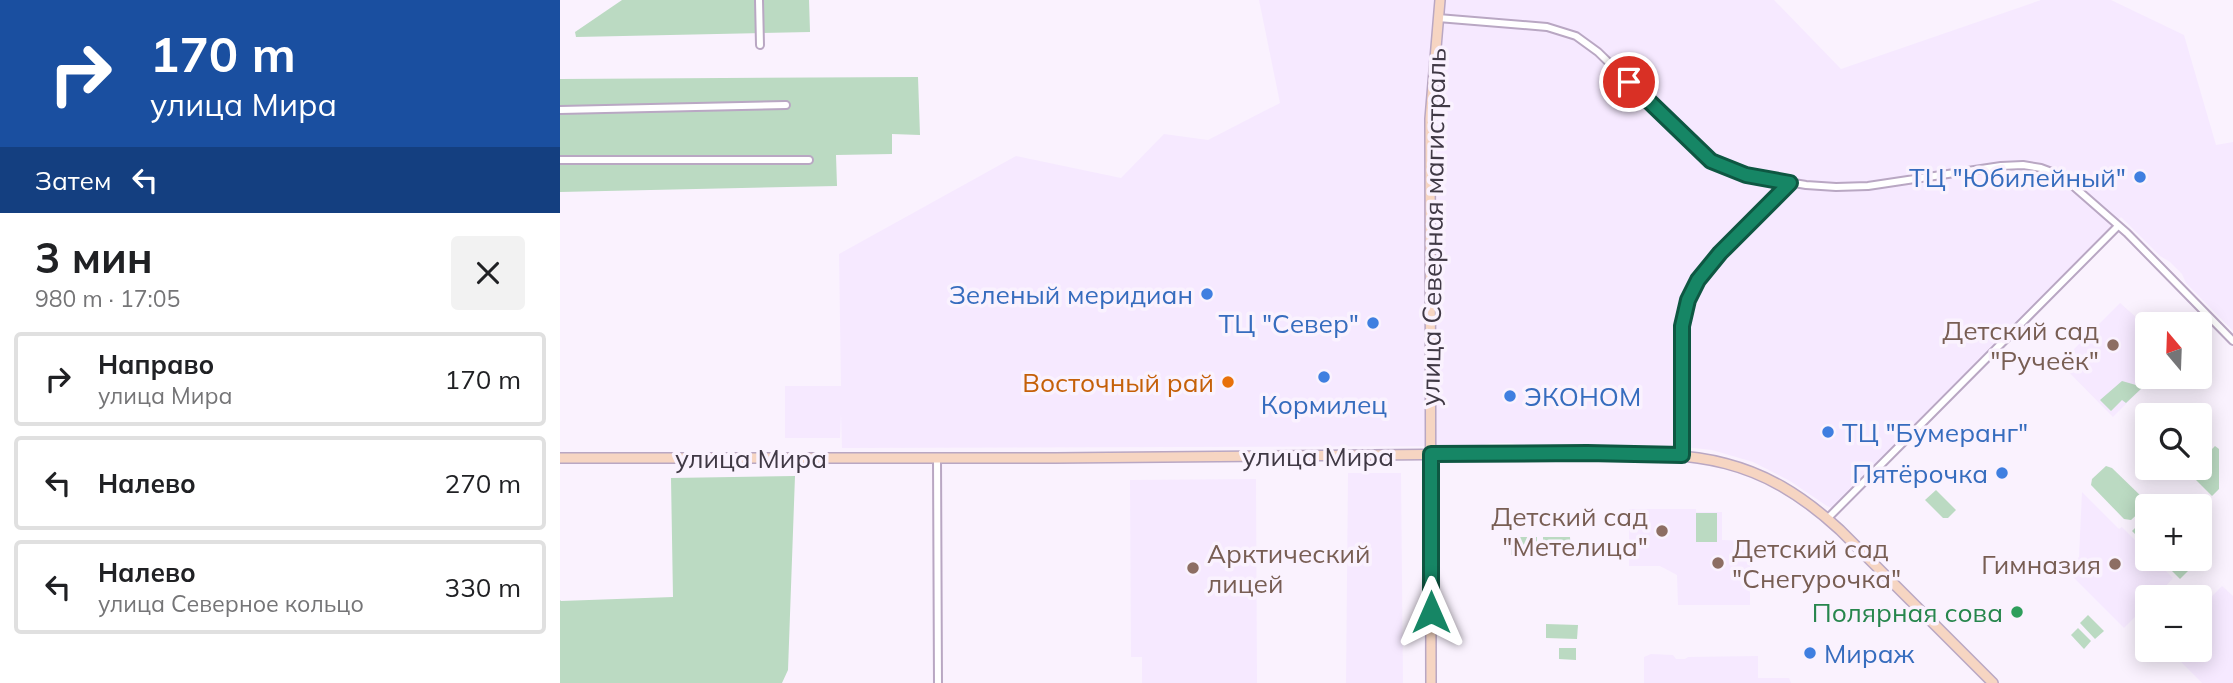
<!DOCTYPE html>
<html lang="ru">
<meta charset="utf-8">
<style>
:root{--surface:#fff;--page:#f2f2f2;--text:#202124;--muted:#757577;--line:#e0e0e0}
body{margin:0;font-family:Mulish,sans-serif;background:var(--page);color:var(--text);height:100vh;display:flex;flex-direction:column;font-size:26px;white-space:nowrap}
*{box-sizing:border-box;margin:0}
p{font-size:23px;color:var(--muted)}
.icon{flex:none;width:38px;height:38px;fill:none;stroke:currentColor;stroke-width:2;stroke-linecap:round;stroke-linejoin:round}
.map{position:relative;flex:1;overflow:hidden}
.side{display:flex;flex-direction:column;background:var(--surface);width:560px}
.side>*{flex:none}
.hud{background:#1a4fa0;color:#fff;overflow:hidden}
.needle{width:46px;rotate:341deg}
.tools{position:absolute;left:1575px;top:312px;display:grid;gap:14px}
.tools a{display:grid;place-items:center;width:77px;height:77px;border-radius:7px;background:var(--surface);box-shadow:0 4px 18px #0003;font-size:35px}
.pin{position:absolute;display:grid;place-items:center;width:60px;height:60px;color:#fff;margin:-30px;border:4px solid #fff;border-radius:50%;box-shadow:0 2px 7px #0007}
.me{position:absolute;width:77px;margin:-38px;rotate:0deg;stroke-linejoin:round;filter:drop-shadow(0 0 5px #0008)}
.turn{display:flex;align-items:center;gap:24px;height:147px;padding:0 35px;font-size:32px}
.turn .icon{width:91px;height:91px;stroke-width:2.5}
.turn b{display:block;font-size:49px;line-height:60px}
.then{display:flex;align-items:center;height:66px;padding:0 35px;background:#0003;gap:14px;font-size:26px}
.round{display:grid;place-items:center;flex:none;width:74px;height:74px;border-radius:7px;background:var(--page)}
.headline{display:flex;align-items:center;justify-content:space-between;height:119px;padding:0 35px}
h1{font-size:42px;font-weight:700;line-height:52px}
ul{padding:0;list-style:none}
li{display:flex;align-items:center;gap:21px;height:94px;margin:0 14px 10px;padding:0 21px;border:4px solid var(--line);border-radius:7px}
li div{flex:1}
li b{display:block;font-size:26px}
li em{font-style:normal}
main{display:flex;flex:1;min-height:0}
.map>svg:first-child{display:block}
.built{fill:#f6e9ff}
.green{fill:#bbdac2}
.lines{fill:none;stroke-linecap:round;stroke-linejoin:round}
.street-casing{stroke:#b9a7c3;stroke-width:10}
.secondary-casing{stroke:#b9a7c3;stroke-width:12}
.street{stroke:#fff;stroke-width:6}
.secondary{stroke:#f6d5c2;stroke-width:9}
.route-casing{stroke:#0e5742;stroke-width:18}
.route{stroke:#168665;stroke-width:12}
.shop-dot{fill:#3f7fe0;stroke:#faf2fe;stroke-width:2.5}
.education-dot{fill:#8d6e63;stroke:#faf2fe;stroke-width:2.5}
.food-dot{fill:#e8710a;stroke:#faf2fe;stroke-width:2.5}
.leisure-dot{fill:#2e9e5b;stroke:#faf2fe;stroke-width:2.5}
.labels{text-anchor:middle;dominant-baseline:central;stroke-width:7;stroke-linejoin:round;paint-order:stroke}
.shop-label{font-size:26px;fill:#366cbe;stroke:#faf2fe;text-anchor:end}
.street-label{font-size:26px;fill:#403945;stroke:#faf2fe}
.education-label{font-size:26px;fill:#785e54;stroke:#faf2fe;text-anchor:end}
.food-label{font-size:26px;fill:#c56008;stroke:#faf2fe;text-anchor:end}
.leisure-label{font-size:26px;fill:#27864d;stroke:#faf2fe;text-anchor:end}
</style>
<main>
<section class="side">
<div class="hud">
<div class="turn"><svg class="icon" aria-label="right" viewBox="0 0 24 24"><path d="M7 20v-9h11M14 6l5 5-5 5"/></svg><div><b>170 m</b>улица Мира</div></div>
<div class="then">Затем<svg class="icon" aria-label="left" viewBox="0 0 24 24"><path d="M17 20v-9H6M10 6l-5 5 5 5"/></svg></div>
</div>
<div class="headline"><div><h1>3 мин</h1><p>980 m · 17:05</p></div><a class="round"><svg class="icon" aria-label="close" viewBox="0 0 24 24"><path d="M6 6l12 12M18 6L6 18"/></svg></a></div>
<ul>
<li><svg class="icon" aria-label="right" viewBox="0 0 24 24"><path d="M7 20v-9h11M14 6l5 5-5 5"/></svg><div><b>Направо</b><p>улица Мира</p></div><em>170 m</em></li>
<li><svg class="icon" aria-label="left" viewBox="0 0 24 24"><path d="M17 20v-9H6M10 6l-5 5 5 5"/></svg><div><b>Налево</b></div><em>270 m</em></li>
<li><svg class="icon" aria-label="left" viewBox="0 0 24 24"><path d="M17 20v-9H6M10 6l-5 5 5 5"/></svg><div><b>Налево</b><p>улица Северное кольцо</p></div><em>330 m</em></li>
</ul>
</section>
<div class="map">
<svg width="1673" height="683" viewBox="0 0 1673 683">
<rect width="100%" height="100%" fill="#faf2fe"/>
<g class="built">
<path d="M 699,0 L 1214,0 L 1281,69 L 1481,0 L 1551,0 L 1624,35 L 1656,145 L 1673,142 L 1673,331 L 1626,283 L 1622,274 L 1610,262 L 1600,256 L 1561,217 L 1272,508 L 1267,506 L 1230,481 L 1193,462 L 1152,450 L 1114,446 L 964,446 L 951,443 L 931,443 L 919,446 L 282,448 L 281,414 L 280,438 L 225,438 L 225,386 L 281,386 L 279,254 L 456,156 L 561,178 L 604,134 L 648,140 L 720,103 Z"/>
<path d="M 1560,303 L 1587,327 L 1587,376 L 1594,376 L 1553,417 L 1500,363 Z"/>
<path d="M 788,473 L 841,473 L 843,683 L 786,683 Z"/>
<path d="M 696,479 L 697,683 L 582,683 L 582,657 L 571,657 L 570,480 Z"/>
<path d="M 1522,492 L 1559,529 L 1562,527 L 1587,552 L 1587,558 L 1593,558 L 1613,578 L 1596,597 L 1587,597 L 1587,605 L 1564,628 L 1506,570 L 1519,557 Z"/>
<path d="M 1069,509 L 1136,509 L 1136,512 L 1162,512 L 1162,540 L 1190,541 L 1190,605 L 1118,605 L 1117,575 L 1100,566 L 1069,566 Z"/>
<path d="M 1662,586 L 1673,596 L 1673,683 L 1642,683 L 1608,649 L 1640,649 L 1640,608 Z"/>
<path d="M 1091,654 L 1113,655 L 1116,659 L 1125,659 L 1128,657 L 1198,656 L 1198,678 L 1229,678 L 1231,683 L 1084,683 L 1084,657 Z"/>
</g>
<g class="green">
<path d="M 62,0 L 249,0 L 250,32 L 16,37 L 15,32 Z"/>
<path d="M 358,77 L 360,135 L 332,134 L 332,154 L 276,155 L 277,186 L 0,192 L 0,79 Z"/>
<path d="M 1562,381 L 1583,387 L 1566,403 L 1562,400 L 1551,411 L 1540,400 Z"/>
<path d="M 1655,446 L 1659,449 L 1659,489 L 1652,496 L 1628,472 L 1633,467 L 1640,467 L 1640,461 Z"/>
<path d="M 1546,466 L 1552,468 L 1585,500 L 1584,508 L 1571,520 L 1564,519 L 1531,485 L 1532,479 Z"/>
<path d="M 235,476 L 228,670 L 222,683 L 0,683 L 0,600 L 1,601 L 113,597 L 111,478 Z"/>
<path d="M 1376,490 L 1396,510 L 1388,518 L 1383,518 L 1365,500 Z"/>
<rect x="1136" y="513" width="21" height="29"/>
<path d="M 1587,516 L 1587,546 L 1572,531 Z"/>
<rect x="951" y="537" width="26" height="18"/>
<path d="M 983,537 L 1010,537 L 1011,554 L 983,555 Z"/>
<path d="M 1640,557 L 1641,558 L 1620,579 L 1599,558 Z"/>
<path d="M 1528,615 L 1544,631 L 1535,639 L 1520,623 Z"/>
<path d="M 986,624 L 1018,625 L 1017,639 L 986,638 Z"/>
<path d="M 1518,628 L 1531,641 L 1524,649 L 1511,635 Z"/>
<path d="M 999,648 L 1016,648 L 1016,660 L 999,659 Z"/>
</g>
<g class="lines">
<g class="street-casing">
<g id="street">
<path d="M 199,0 L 200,45"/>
<path d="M 878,18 L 987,27 L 1016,36 L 1038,52 L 1143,154 L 1159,165 L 1186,175 L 1246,185 L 1276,187 L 1308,186 L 1441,166 L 1463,165 L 1481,168 L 1497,174 L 1511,184 L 1567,233 L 1673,341"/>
<path d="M 0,110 L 226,105"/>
<path d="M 0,160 L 249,160"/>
<path d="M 1122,455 L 1122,326 L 1128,300 L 1138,280 L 1160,253 L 1230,182"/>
<path d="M 377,458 L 378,683"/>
<path d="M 1268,518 L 1558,226"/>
</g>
</g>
<g class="secondary-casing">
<g id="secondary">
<path d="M 0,458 L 495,458 L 1027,453 C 1135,454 1195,452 1280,530 L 1433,683"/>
<path d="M 871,683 L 870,119 L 880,0"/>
</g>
</g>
<use href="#street" class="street"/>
<use href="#secondary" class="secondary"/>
</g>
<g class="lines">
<g class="route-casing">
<path id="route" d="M 871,612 L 871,454 L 1027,453 L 1122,455 L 1122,326 L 1128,300 L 1138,280 L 1160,253 L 1230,183 L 1186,175 L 1151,161 L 1069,82"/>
</g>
<use href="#route" class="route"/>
</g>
<g class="shop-dot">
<circle cx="1580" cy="177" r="7"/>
<circle cx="647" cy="294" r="7"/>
<circle cx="813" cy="323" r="7"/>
<circle cx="764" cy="377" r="7"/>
<circle cx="950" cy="396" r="7"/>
<circle cx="1268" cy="432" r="7"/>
<circle cx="1442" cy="473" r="7"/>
<circle cx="1250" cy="653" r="7"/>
</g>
<g class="education-dot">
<circle cx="1553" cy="345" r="7"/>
<circle cx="1102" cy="531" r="7"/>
<circle cx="1158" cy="563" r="7"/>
<circle cx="1555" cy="564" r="7"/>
<circle cx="633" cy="568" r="7"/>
</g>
<circle class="food-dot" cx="668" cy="382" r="7"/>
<circle class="leisure-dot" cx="1457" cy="612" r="7"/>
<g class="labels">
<g class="shop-label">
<text x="1566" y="177">ТЦ "Юбилейный"</text>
<text x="633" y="294">Зеленый меридиан</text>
<text x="799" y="323">ТЦ "Север"</text>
<text x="964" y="396" text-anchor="start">ЭКОНОМ</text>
<text x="764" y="404" text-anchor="middle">Кормилец</text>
<text x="1282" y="432" text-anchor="start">ТЦ "Бумеранг"</text>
<text x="1428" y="473">Пятёрочка</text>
<text x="1264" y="653" text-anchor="start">Мираж</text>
</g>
<g class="street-label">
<text transform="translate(873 227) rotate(-89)">улица Северная магистраль</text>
<text x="758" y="456">улица Мира</text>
<text x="191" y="458">улица Мира</text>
</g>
<g class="education-label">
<text x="1539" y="330">Детский сад<tspan x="1539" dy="30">"Ручеёк"</tspan></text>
<text x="1088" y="516">Детский сад<tspan x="1088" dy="30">"Метелица"</tspan></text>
<text x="1172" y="548" text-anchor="start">Детский сад<tspan x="1172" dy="30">"Снегурочка"</tspan></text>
<text x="647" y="553" text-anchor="start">Арктический<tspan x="647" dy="30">лицей</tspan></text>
<text x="1541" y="564">Гимназия</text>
</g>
<g class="food-label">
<text x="654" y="382">Восточный рай</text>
</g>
<g class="leisure-label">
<text x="1443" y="612">Полярная сова</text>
</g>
</g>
</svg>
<div class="tools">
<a><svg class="needle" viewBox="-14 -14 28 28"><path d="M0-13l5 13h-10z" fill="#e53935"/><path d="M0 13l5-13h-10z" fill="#757577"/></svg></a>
<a><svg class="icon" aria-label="search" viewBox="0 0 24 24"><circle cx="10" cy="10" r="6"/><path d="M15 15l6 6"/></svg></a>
<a>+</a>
<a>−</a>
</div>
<div class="pin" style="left:1069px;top:82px;background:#d93025"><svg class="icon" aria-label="arrive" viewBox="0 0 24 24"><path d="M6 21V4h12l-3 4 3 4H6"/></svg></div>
<svg class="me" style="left:871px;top:612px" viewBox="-20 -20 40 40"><path d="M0-17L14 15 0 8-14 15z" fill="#168665" stroke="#fff" stroke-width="4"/></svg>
</div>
</main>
